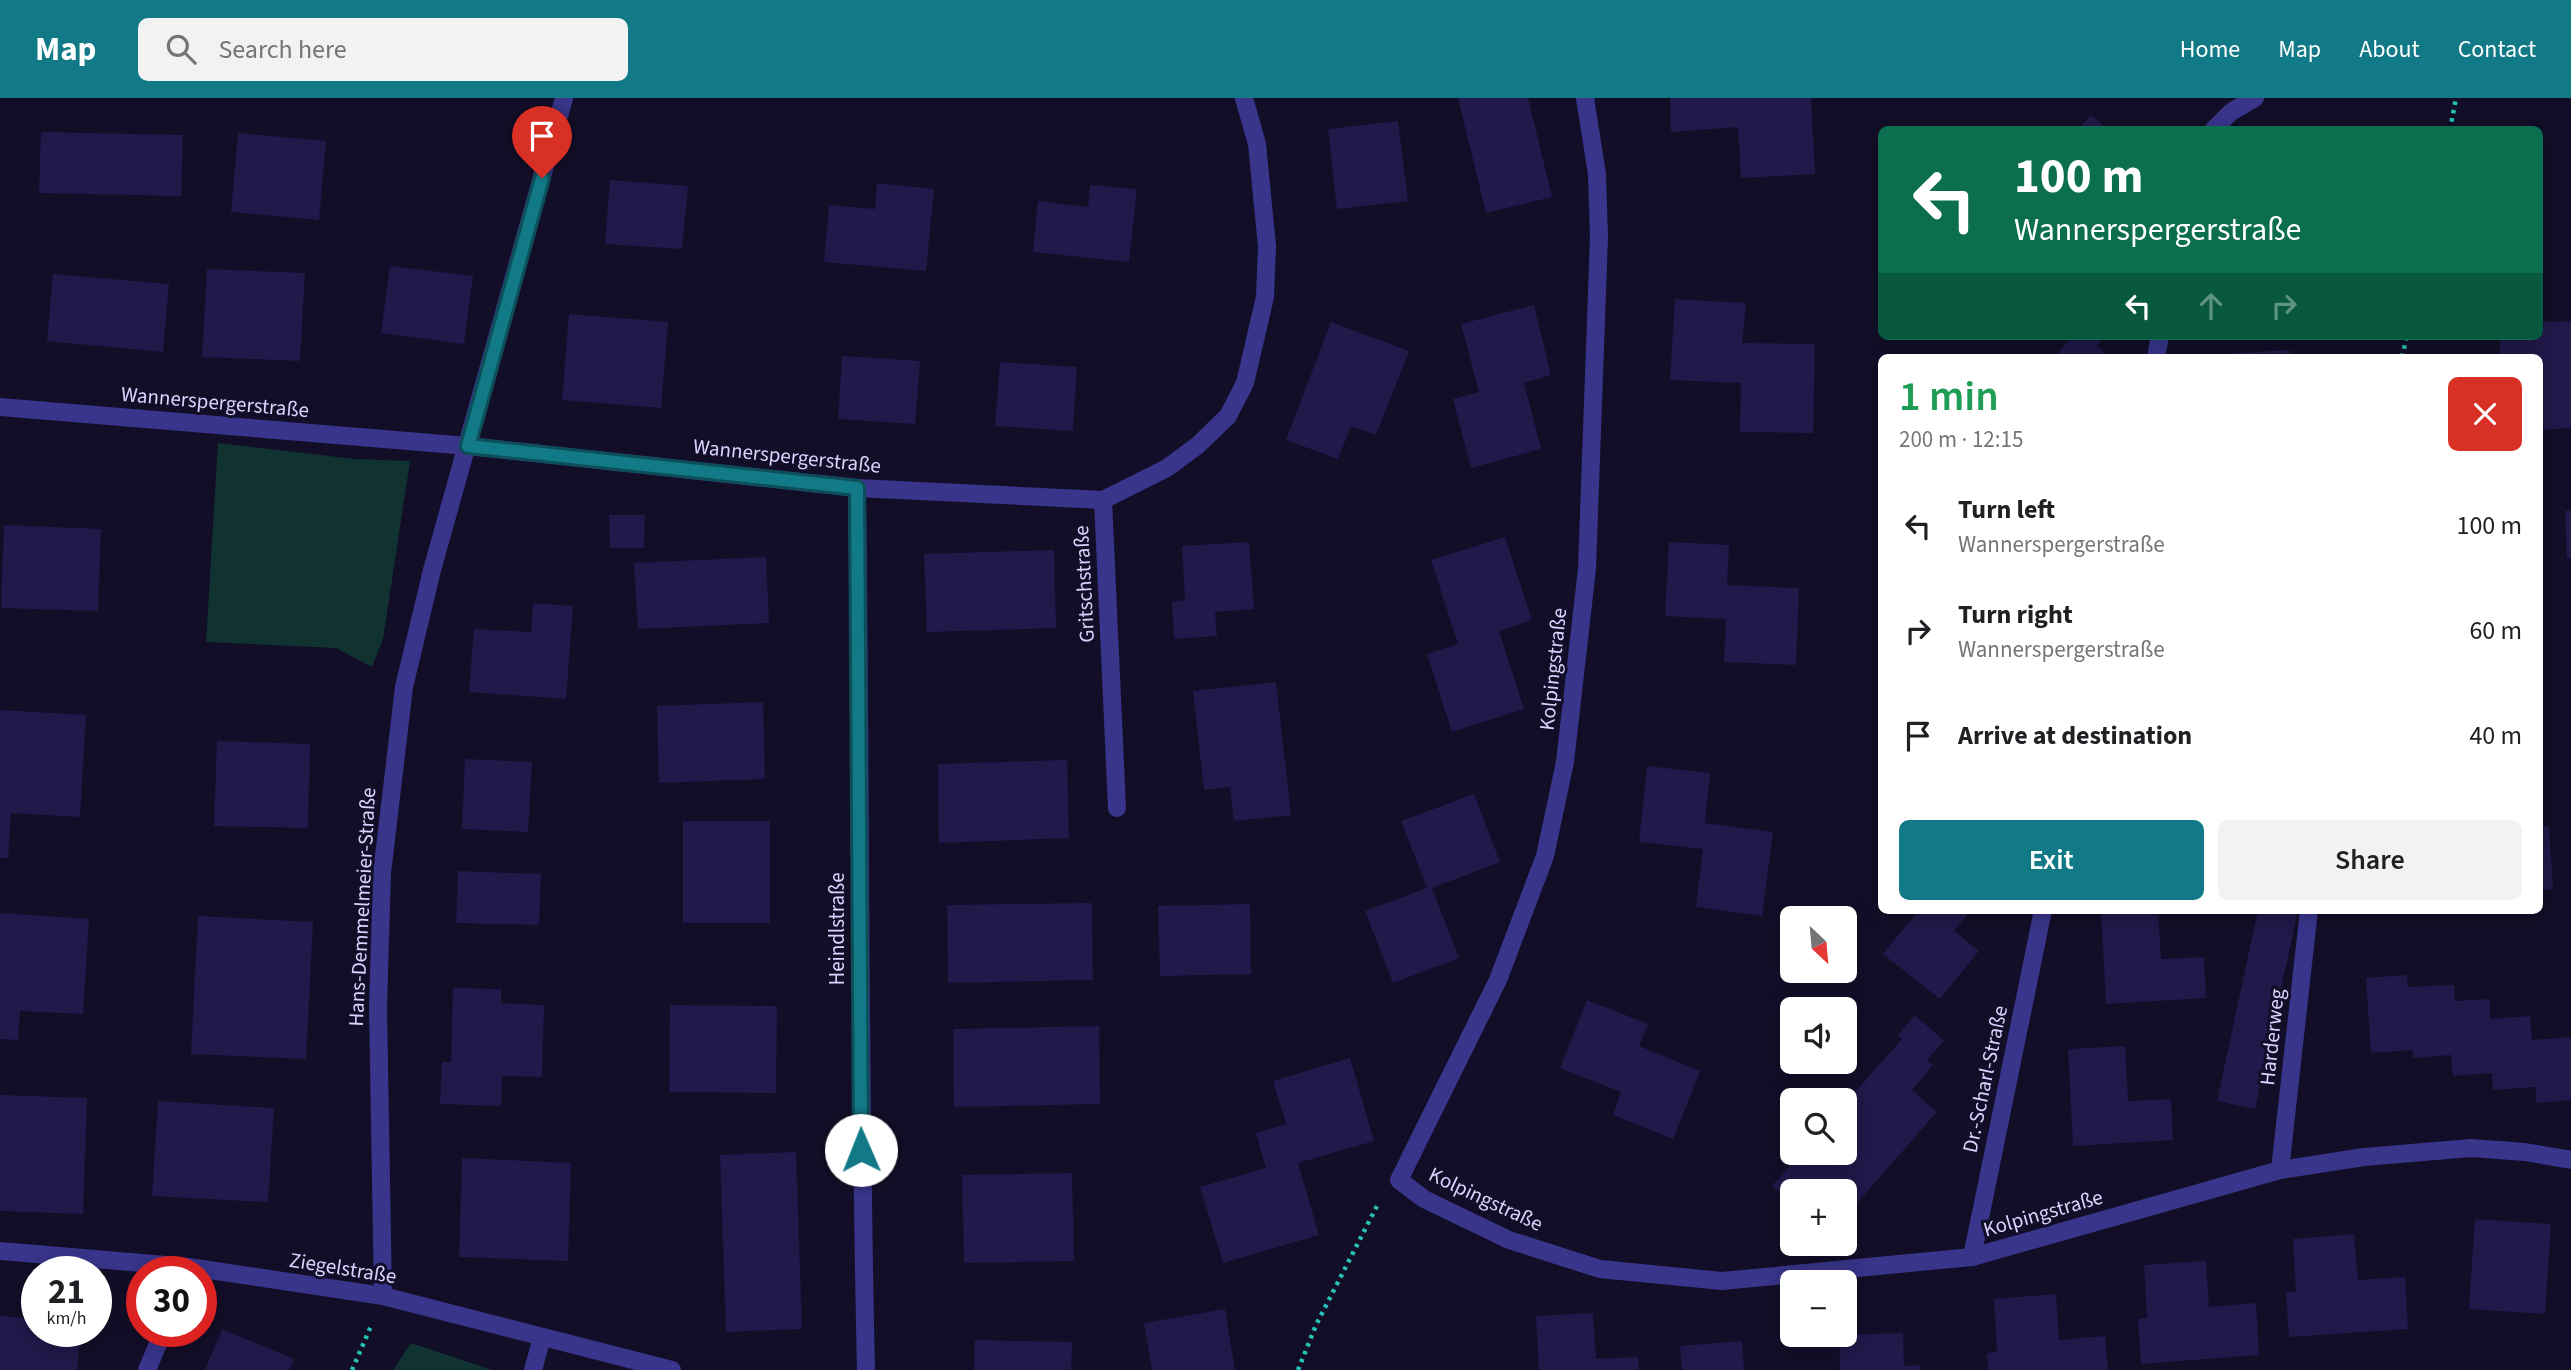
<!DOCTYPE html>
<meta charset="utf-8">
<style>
:root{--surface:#fff;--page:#f2f2f2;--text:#202124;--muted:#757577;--accent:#127a87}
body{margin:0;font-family:"Source Sans 3",sans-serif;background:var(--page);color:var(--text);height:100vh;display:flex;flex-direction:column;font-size:26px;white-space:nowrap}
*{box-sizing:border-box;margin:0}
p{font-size:23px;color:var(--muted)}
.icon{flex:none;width:38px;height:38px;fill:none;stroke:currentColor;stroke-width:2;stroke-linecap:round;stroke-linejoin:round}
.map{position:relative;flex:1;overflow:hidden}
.side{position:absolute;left:1878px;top:256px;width:665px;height:560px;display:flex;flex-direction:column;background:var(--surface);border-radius:10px;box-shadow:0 4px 18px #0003}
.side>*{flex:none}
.guide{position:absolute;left:1878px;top:28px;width:665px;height:214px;border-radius:10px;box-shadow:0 4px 18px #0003;background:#0b6e4f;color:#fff;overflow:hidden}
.needle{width:46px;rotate:154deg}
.buttons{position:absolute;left:1780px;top:808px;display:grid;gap:14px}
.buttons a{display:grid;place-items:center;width:77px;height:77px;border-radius:10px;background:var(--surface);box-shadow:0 4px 18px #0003;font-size:35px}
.speed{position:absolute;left:21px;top:1158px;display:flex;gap:14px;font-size:35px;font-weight:700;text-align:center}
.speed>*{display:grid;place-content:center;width:91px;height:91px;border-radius:50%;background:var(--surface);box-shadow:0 4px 18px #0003;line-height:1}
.speed small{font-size:18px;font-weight:400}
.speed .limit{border:10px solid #d22;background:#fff;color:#111}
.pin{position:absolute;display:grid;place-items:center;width:60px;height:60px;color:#fff;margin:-72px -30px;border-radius:50% 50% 50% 0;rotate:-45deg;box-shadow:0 0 7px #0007}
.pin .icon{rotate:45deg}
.me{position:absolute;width:77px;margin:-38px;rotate:359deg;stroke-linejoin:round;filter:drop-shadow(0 0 5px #0008)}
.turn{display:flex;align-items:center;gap:24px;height:147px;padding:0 21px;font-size:32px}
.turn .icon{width:91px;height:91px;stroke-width:2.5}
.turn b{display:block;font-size:49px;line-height:60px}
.lanes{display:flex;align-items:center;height:66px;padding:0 21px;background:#0003;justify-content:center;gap:35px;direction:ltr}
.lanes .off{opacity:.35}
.round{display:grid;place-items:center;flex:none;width:74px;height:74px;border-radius:10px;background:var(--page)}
.overview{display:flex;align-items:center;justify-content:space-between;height:119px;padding:0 21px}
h1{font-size:42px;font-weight:600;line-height:52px;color:#1e9e55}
.button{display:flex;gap:14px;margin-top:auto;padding:14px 21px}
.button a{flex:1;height:80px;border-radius:10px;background:var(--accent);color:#fff;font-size:28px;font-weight:600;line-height:80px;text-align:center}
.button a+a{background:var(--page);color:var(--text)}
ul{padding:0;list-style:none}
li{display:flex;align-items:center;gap:21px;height:105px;padding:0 21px}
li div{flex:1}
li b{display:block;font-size:26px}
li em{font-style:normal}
header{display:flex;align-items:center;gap:42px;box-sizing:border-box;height:98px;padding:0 35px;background:var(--accent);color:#fff}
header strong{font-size:33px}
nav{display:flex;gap:38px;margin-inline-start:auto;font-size:24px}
.search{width:490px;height:63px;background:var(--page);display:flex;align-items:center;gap:18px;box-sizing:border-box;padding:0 24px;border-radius:10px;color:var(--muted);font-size:26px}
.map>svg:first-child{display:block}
.green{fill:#103231}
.building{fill:#22184a}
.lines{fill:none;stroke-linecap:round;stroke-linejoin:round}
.path{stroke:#26c2b8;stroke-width:4.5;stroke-dasharray:3.5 5;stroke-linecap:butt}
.minor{stroke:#38358b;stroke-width:18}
.route-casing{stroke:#0c4f58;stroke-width:18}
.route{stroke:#127a87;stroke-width:12}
.labels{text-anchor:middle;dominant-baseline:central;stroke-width:6;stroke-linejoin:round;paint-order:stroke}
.street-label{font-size:21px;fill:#d9d4ff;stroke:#120e28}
</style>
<header>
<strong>Map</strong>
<div class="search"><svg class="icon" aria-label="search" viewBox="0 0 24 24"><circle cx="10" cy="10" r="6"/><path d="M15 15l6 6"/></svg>Search here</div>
<nav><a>Home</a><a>Map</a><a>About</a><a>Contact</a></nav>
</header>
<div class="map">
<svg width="2571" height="1272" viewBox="0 0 2571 1272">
<rect width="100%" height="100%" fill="#120e28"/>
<g class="green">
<path d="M 218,345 L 355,361 L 410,363 L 383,541 L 372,569 L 336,550 L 206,544 Z"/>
<path d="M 411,1245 L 492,1272 L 393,1272 Z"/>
</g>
<g class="building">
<path d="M 1458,0 L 1528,0 L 1552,99 L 1486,115 Z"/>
<path d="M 1670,0 L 1811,0 L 1815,76 L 1741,80 L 1738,29 L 1671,34 Z"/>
<path d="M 2091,17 L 2109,32 L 2078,32 Z"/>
<path d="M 1398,23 L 1408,103 L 1337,111 L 1328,31 Z"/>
<path d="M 41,34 L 183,37 L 181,98 L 39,95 Z"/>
<path d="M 238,35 L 326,43 L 319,122 L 231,114 Z"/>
<path d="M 610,82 L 688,88 L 682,151 L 605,146 Z"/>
<path d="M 877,85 L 934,91 L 926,173 L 824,164 L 829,107 L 875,111 Z"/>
<path d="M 1090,87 L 1137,91 L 1129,164 L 1033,154 L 1038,103 L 1088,109 Z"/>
<path d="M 390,168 L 473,178 L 464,246 L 381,235 Z"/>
<path d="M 207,171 L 305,175 L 300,263 L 202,259 Z"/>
<path d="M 53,176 L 169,186 L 163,254 L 47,243 Z"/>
<path d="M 1675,201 L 1746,205 L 1742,245 L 1815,246 L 1813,335 L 1740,334 L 1741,285 L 1670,282 Z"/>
<path d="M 1534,207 L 1551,277 L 1524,285 L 1541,351 L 1471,370 L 1453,301 L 1479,294 L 1461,226 Z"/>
<path d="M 569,216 L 668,224 L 661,310 L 562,302 Z"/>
<path d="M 2571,223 L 2571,330 L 2539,332 L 2539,259 L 2500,259 L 2499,238 L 2539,238 L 2539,224 Z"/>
<path d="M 1331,224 L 1409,253 L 1376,337 L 1351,328 L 1338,361 L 1286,342 Z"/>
<path d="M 2072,238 L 2105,238 L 2097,248 L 2105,255 L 2101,259 L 2055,259 Z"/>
<path d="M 2289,252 L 2290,259 L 2208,259 L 2208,257 Z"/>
<path d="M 842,258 L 920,263 L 915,326 L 838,321 Z"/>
<path d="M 1000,264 L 1077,269 L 1073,333 L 995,328 Z"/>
<path d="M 2565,413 L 2571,413 L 2571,460 L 2567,460 Z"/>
<path d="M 609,417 L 645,417 L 644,450 L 610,450 Z"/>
<path d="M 4,427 L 101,431 L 98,513 L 1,510 Z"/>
<path d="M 1505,439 L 1532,522 L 1499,533 L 1524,611 L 1452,634 L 1427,556 L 1458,546 L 1431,462 Z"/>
<path d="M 1249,444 L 1254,511 L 1215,514 L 1217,538 L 1174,541 L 1172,504 L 1185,502 L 1182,448 Z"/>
<path d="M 1669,444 L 1729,447 L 1727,487 L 1799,490 L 1796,567 L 1724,564 L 1726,521 L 1665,518 Z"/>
<path d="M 1054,452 L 1056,530 L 927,534 L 924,456 Z"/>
<path d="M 766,459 L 769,525 L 638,531 L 634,465 Z"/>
<path d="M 533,505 L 573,508 L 566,601 L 469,594 L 474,531 L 531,534 Z"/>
<path d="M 1276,584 L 1291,717 L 1234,723 L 1230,689 L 1204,692 L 1193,593 Z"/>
<path d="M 763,604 L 765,681 L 659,685 L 657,608 Z"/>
<path d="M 0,612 L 86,617 L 80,719 L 11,715 L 8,760 L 0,760 Z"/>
<path d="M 217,643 L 310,646 L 308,730 L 214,728 Z"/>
<path d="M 465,661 L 532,664 L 528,734 L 462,731 Z"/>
<path d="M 1067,662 L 1069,740 L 939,745 L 938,666 Z"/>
<path d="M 1647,668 L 1710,675 L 1705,725 L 1773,734 L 1762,818 L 1696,809 L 1703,751 L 1639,744 Z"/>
<path d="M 1474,696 L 1500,764 L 1432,790 L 1459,860 L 1393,885 L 1365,813 L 1427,790 L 1401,723 Z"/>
<rect x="683" y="723" width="87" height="102"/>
<path d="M 2539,728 L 2549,728 L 2553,791 L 2539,792 Z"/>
<path d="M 458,773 L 541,776 L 539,827 L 456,825 Z"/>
<path d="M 1092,805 L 1093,882 L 948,885 L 947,807 Z"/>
<path d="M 1250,806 L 1251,876 L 1160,878 L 1158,808 Z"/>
<path d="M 1919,812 L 1971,812 L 1954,833 L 1979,853 L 1940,901 L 1883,856 Z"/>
<path d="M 2101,812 L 2158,812 L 2161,861 L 2204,859 L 2206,900 L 2106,906 Z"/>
<path d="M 2258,812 L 2298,812 L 2255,1011 L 2217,1003 Z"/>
<path d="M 0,815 L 89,821 L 83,916 L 20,913 L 18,942 L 0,941 Z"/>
<path d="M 198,818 L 313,824 L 306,961 L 191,956 Z"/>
<path d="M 2407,877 L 2408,889 L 2454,887 L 2455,903 L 2490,901 L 2490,921 L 2530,918 L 2532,942 L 2571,939 L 2571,1002 L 2536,1005 L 2536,989 L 2493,992 L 2492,975 L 2453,978 L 2451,957 L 2413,960 L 2413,952 L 2371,955 L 2366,880 Z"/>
<path d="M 453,890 L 501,891 L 501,905 L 544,907 L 542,979 L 502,978 L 501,1008 L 440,1006 L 442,964 L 451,964 Z"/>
<path d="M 1587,902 L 1648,926 L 1639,948 L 1700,973 L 1673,1041 L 1613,1017 L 1621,994 L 1560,970 Z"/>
<path d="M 670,907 L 777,908 L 776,995 L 669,994 Z"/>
<path d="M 1915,917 L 1944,943 L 1927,962 L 1933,967 L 1912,992 L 1937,1014 L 1850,1113 L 1844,1108 L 1844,1094 L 1829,1094 L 1825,1090 L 1822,1094 L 1792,1094 L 1792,1105 L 1772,1088 L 1801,1055 L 1844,1055 L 1844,1006 L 1902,941 L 1898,937 Z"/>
<path d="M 1099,928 L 1100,1006 L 954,1009 L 953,931 Z"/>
<path d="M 2125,948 L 2128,1003 L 2171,1001 L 2173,1042 L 2073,1048 L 2068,951 Z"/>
<path d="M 1350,960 L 1374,1043 L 1298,1065 L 1319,1137 L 1223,1165 L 1200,1089 L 1266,1070 L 1256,1035 L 1286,1026 L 1273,983 Z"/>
<path d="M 0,997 L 87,1000 L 83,1116 L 0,1113 Z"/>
<path d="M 158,1003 L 274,1010 L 268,1104 L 152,1098 Z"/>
<path d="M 796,1054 L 802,1231 L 726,1234 L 720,1057 Z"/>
<path d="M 462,1060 L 571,1065 L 568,1163 L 459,1159 Z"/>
<path d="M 1072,1075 L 1074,1163 L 964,1165 L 962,1077 Z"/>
<path d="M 2475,1121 L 2551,1126 L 2545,1216 L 2469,1211 Z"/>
<path d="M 2354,1136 L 2358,1182 L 2405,1179 L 2408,1231 L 2289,1239 L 2286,1194 L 2296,1194 L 2293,1141 Z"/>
<path d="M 2206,1163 L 2209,1209 L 2256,1205 L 2259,1257 L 2141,1266 L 2138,1221 L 2147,1220 L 2144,1167 Z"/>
<path d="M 2056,1196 L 2059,1242 L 2105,1238 L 2108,1272 L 1988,1272 L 1987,1255 L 1997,1254 L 1994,1201 Z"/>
<path d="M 1225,1211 L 1235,1272 L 1152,1272 L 1144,1225 Z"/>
<path d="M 1593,1215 L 1596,1261 L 1638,1259 L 1639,1272 L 1539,1272 L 1536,1218 Z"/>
<path d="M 0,1218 L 37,1221 L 37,1234 L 80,1234 L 77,1272 L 0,1272 Z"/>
<path d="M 222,1231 L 294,1261 L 289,1272 L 205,1272 Z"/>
<path d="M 1903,1235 L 1904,1268 L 1920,1267 L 1920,1272 L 1840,1272 L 1839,1237 Z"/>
<path d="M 975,1242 L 1072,1244 L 1071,1272 L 974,1272 Z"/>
<path d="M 1742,1243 L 1744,1272 L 1682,1272 L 1680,1248 Z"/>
</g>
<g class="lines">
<g class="path">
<path d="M 2450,32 L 2456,0"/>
<path d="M 2402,259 L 2407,238"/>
<path d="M 352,1272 L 371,1228"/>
<path d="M 1298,1272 L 1316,1227 L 1378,1106"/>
</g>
<g class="minor">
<path d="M 1585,0 L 1597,76 L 1599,139 L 1587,471 L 1565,664 L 1545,758 L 1498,882 L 1399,1082 L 1424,1101 L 1509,1142 L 1600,1171 L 1722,1183 L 1972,1159 L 2280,1072 L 2364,1059 L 2471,1050 L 2525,1054 L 2571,1062"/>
<path d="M 2213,32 L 2231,14 L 2255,0"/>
<path d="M 2156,259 L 2160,238"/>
<path d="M 0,309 L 468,348 L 857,390 L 1103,402 L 1167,370 L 1198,347 L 1228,318 L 1245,285 L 1265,199 L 1267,148 L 1257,46 L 1244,0"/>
<path d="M 857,390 C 861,684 859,978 866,1272"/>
<path d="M 1103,402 L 1117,710"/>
<path d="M 2280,1072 L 2309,812"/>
<path d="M 0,1153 L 189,1169 L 383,1198 L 672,1272"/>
<path d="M 1972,1159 L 2043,812"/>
<path d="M 383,1198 L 378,909 L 382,775 L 404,589 L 432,472 L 564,0"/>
<path d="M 147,1272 L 163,1234"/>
<path d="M 533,1272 L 542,1239"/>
</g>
</g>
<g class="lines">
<g class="route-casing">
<path id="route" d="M 542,80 L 468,348 L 857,390 L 861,1052"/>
</g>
<use href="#route" class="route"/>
</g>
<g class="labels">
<g class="street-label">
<text transform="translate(215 304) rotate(5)">Wannerspergerstraße</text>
<text transform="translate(787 358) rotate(6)">Wannerspergerstraße</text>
<text transform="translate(1084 486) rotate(-93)">Gritschstraße</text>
<text transform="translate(1553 571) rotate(-84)">Kolpingstraße</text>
<text transform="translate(362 809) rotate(-87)">Hans-Demmelmeier-Straße</text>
<text transform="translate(837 831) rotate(-90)">Heindlstraße</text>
<text transform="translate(2272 939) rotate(-84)">Harderweg</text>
<text transform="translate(1985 981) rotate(-78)">Dr.-Scharl-Straße</text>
<text transform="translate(1486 1101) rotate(25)">Kolpingstraße</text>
<text transform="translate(2043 1115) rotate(-16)">Kolpingstraße</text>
<text transform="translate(343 1170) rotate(9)">Ziegelstraße</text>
</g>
</g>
</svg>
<div class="buttons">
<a><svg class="needle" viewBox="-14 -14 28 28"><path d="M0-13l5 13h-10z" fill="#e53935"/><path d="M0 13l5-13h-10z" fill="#757577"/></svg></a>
<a><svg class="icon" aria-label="sound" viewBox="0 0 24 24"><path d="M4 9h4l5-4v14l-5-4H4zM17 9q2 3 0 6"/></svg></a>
<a><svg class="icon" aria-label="search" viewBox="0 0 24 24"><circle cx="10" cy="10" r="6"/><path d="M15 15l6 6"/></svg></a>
<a>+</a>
<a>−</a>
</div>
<div class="speed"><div>21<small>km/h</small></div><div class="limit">30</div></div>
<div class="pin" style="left:542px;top:80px;background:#d93025"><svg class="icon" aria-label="arrive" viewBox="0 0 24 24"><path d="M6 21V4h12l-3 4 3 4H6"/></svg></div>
<svg class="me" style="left:861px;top:1052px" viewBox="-20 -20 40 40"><circle r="19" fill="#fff"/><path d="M0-13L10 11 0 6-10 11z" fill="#127a87"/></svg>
<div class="guide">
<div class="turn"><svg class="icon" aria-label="left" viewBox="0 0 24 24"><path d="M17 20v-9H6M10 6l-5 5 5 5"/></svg><div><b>100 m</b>Wannerspergerstraße</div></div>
<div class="lanes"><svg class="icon" aria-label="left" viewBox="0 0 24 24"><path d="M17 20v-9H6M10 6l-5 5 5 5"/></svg><svg class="icon off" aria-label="ahead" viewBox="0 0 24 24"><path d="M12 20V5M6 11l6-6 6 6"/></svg><svg class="icon off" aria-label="right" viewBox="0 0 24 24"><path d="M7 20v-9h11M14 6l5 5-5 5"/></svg></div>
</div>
<section class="side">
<div class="overview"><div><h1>1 min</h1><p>200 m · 12:15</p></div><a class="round" style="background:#d93025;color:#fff"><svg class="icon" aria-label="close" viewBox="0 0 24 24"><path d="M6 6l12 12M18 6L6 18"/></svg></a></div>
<ul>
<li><svg class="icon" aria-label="left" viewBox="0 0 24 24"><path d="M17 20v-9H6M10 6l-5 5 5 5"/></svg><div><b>Turn left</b><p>Wannerspergerstraße</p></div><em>100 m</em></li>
<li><svg class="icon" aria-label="right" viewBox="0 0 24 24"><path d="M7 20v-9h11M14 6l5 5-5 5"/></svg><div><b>Turn right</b><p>Wannerspergerstraße</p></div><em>60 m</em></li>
<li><svg class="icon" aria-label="arrive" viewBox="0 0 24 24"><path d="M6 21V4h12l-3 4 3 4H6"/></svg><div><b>Arrive at destination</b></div><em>40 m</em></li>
</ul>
<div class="button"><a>Exit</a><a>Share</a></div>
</section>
</div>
